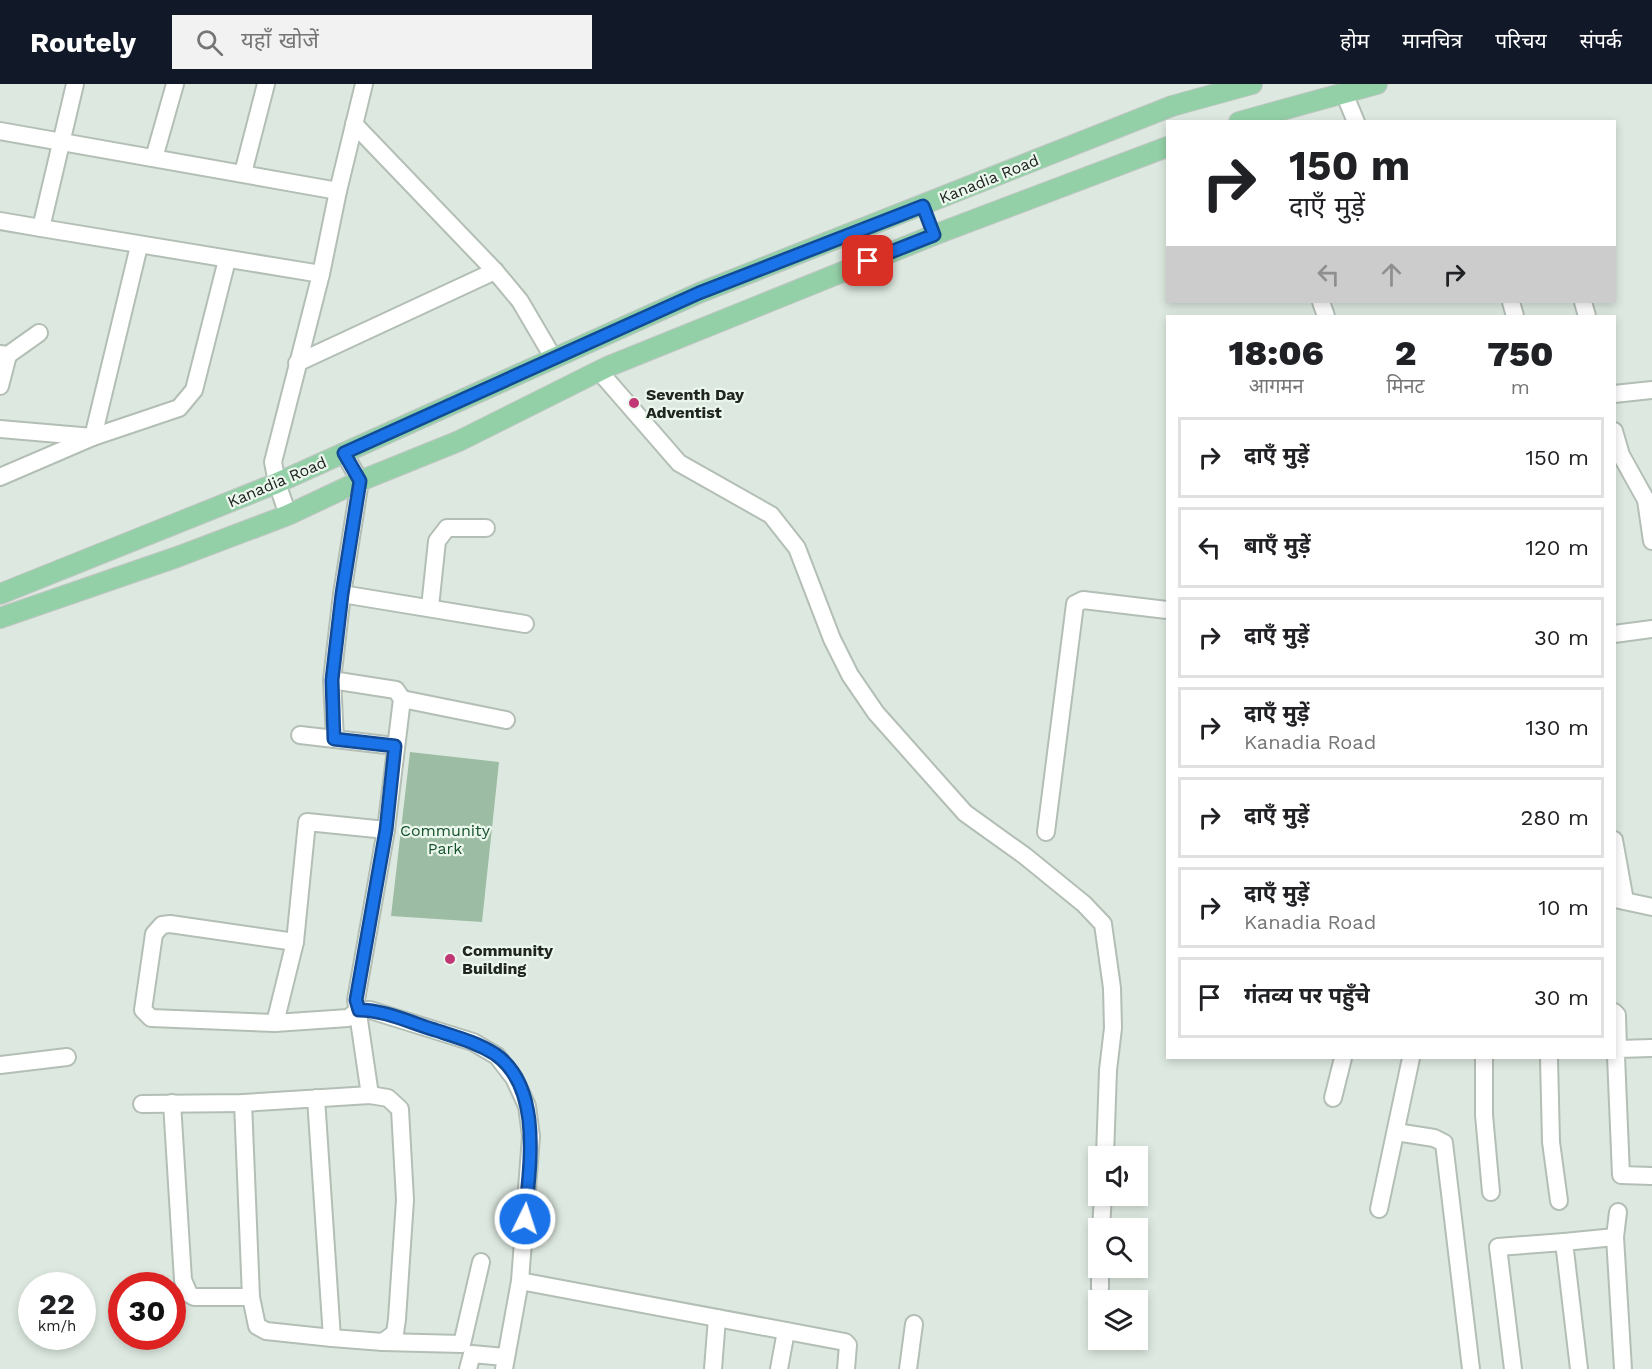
<!DOCTYPE html>
<html lang="hi">
<meta charset="utf-8">
<style>
:root{--surface:#fff;--page:#f2f2f2;--text:#202124;--muted:#757577;--line:#e0e0e0;--accent:#111827}
body{margin:0;font-family:"Work Sans","Noto Sans Devanagari",sans-serif;background:var(--page);color:var(--text);height:100vh;display:flex;flex-direction:column;font-size:22px;white-space:nowrap}
*{box-sizing:border-box;margin:0}
p{font-size:20px;color:var(--muted)}
.icon{flex:none;width:33px;height:33px;fill:none;stroke:currentColor;stroke-width:2;stroke-linecap:round;stroke-linejoin:round}
.map{position:relative;flex:1;overflow:hidden}
.sheet{position:absolute;left:1166px;top:231px;width:450px;height:744px;display:flex;flex-direction:column;background:var(--surface);border-radius:0px;box-shadow:0 3px 9px #0003}
.sheet>*{flex:none}
.top-card{position:absolute;left:1166px;top:36px;width:450px;height:183px;border-radius:0px;box-shadow:0 3px 9px #0003;background:#fff;color:var(--text);overflow:hidden}
.tools{position:absolute;left:1088px;top:1062px;display:grid;gap:12px}
.tools a{display:grid;place-items:center;width:60px;height:60px;border-radius:0px;background:var(--surface);box-shadow:0 3px 9px #0003;font-size:30px}
.speed{position:absolute;left:18px;top:1188px;display:flex;gap:12px;font-size:30px;font-weight:700;text-align:center}
.speed>*{display:grid;place-content:center;width:78px;height:78px;border-radius:50%;background:var(--surface);box-shadow:0 3px 9px #0003;line-height:1}
.speed small{font-size:15px;font-weight:400}
.speed .limit{border:9px solid #d22;background:#fff;color:#111}
.pin{position:absolute;display:grid;place-items:center;width:51px;height:51px;color:#fff;margin:-26px;border-radius:12px;box-shadow:0 3px 9px #0006}
.me{position:absolute;width:66px;margin:-33px;rotate:4deg;stroke-linejoin:round;filter:drop-shadow(0 0 4px #0008)}
.turn{display:flex;align-items:center;gap:21px;height:126px;padding:0 24px;font-size:27px}
.turn .icon{width:78px;height:78px;stroke-width:2.5}
.turn b{display:block;font-size:42px;line-height:51px}
.lanes{display:flex;align-items:center;height:57px;padding:0 24px;background:#0003;justify-content:center;gap:30px;direction:ltr}
.lanes .off{opacity:.35}
.eta{display:flex;justify-content:space-evenly;align-items:center;height:102px;text-align:center}
.eta b{font-size:36px;font-weight:800;line-height:42px}
ul{padding:0;list-style:none}
li{display:flex;align-items:center;gap:18px;height:81px;margin:0 12px 9px;padding:0 12px;border:3px solid var(--line);border-radius:0px}
li div{flex:1}
li b{display:block;font-size:22px}
li em{font-style:normal}
header{display:flex;align-items:center;gap:36px;box-sizing:border-box;height:84px;padding:0 30px;background:var(--accent);color:#fff}
header strong{font-size:28px}
nav{display:flex;gap:33px;margin-inline-start:auto;font-size:21px}
.search{width:420px;height:54px;background:var(--page);display:flex;align-items:center;gap:15px;box-sizing:border-box;padding:0 21px;border-radius:0px;color:var(--muted);font-size:22px}
.map>svg:first-child{display:block}
.green{fill:#9cbda3}
.lines{fill:none;stroke-linecap:round;stroke-linejoin:round}
.minor-casing{stroke:#b3beb5;stroke-width:20}
.major-casing{stroke:#c5c6c6;stroke-width:22}
.minor{stroke:#fff;stroke-width:16}
.major{stroke:#94d0a7;stroke-width:20}
.route-casing{stroke:#114b97;stroke-width:15}
.route{stroke:#1a73e8;stroke-width:10}
.poi-dot{fill:#c03774;stroke:#ebf7ed;stroke-width:2}
.labels{text-anchor:middle;dominant-baseline:central;stroke-width:4.5;stroke-linejoin:round;paint-order:stroke}
.street-label{font-size:16px;fill:#212522;stroke:#ebf7ed}
.poi-label{font-size:16px;font-weight:bold;fill:#212522;stroke:#ebf7ed;text-anchor:start}
.park-label{font-size:16px;fill:#17522d;stroke:#ebf7ed}
</style>
<header>
<strong>Routely</strong>
<div class="search"><svg class="icon" aria-label="search" viewBox="0 0 24 24"><circle cx="10" cy="10" r="6"/><path d="M15 15l6 6"/></svg>यहाँ खोजें</div>
<nav><a>होम</a><a>मानचित्र</a><a>परिचय</a><a>संपर्क</a></nav>
</header>
<div class="map">
<svg width="1652" height="1285" viewBox="0 0 1652 1285">
<rect width="100%" height="100%" fill="#dde9e0"/>
<path class="green" d="M 410,668 L 499,678 L 482,838 L 391,832 Z"/>
<g class="lines">
<g class="minor-casing">
<g id="minor">
<path d="M 1344,9 L 1356,38"/>
<path d="M 354,40 L 495,187 L 520,217 L 554,275"/>
<path d="M 0,47 L 338,107"/>
<path d="M 154,74 L 175,0"/>
<path d="M 243,89 L 266,0"/>
<path d="M 0,137 L 41,144 L 75,0"/>
<path d="M 41,144 L 321,190"/>
<path d="M 1321,218 L 1326,232"/>
<path d="M 1511,218 L 1515,232"/>
<path d="M 1583,218 L 1587,232"/>
<path d="M 0,270 L 8,271 L 39,249"/>
<path d="M 297,279 L 495,187"/>
<path d="M 599,287 L 679,379 L 771,431 L 797,464 L 832,555 L 850,591 L 876,629 L 965,729 L 1025,772 L 1084,820 L 1103,840 L 1112,904 L 1113,944 L 1108,986 L 1105,1072"/>
<path d="M 0,302 L 8,271"/>
<path d="M 1614,310 L 1652,306"/>
<path d="M 0,345 L 93,353 L 179,324 L 194,306 L 227,176"/>
<path d="M 1614,347 L 1621,371 L 1646,416 L 1652,457"/>
<path d="M 0,393 L 93,353 L 139,162"/>
<path d="M 288,431 L 277,399 L 273,378 L 321,190 L 338,107 L 364,0"/>
<path d="M 342,510 L 525,540"/>
<path d="M 430,523 L 437,457 L 447,444 L 486,444"/>
<path d="M 1614,550 L 1652,545"/>
<path d="M 332,596 L 396,606 L 402,615 L 386,746 L 356,916 L 370,1011"/>
<path d="M 402,615 L 506,636"/>
<path d="M 300,651 L 395,662"/>
<path d="M 335,655 L 332,596 L 342,510 L 360,397 L 344,369"/>
<path d="M 386,746 L 307,738 L 295,858 L 275,939 L 348,934 L 359,926 L 370,926 L 473,958 L 497,972 L 514,994 L 527,1022 L 531,1052 L 520,1197 L 504,1285"/>
<path d="M 1046,748 L 1075,520 L 1083,516 L 1167,526"/>
<path d="M 1614,756 L 1625,817"/>
<path d="M 1615,815 L 1652,823"/>
<path d="M 1614,928 L 1617,931 L 1618,965"/>
<path d="M 275,939 L 151,934 L 143,926 L 154,850 L 162,841 L 170,840 L 295,858"/>
<path d="M 1652,964 L 1618,965 L 1616,972 L 1621,1091 L 1652,1092"/>
<path d="M 1484,974 L 1484,1031 L 1491,1108"/>
<path d="M 1549,974 L 1551,1058 L 1559,1117"/>
<path d="M 0,981 L 67,973"/>
<path d="M 1333,1014 L 1343,974"/>
<path d="M 172,1019 L 183,1196 L 189,1210 L 194,1213 L 251,1213 L 243,1019"/>
<path d="M 142,1020 L 243,1019 L 370,1011 L 388,1014 L 400,1025 L 405,1116 L 397,1235 L 395,1249 L 383,1258 L 332,1254 L 316,1014"/>
<path d="M 1396,1048 L 1434,1054 L 1444,1059 L 1471,1285"/>
<path d="M 1379,1125 L 1411,974"/>
<path d="M 1618,1128 L 1615,1153 L 1623,1285"/>
<path d="M 1101,1144 L 1103,1112"/>
<path d="M 520,1197 L 845,1258 L 848,1261 L 846,1285"/>
<path d="M 1100,1204 L 1100,1184"/>
<path d="M 251,1213 L 257,1242 L 266,1247 L 332,1254"/>
<path d="M 383,1258 L 462,1260 L 481,1178"/>
<path d="M 468,1285 L 472,1270 L 505,1273"/>
<path d="M 713,1285 L 717,1234"/>
<path d="M 779,1285 L 786,1247"/>
<path d="M 908,1285 L 914,1240"/>
<path d="M 1513,1285 L 1498,1163 L 1564,1158"/>
<path d="M 1579,1285 L 1564,1158 L 1615,1153"/>
</g>
</g>
<g class="major-casing">
<g id="major">
<path d="M 1239,38 L 1377,0"/>
<path d="M 0,510 L 277,399 L 699,209 L 1172,22 L 1252,0"/>
<path d="M 0,534 L 177,473 L 288,431 L 360,397 L 459,357 L 607,283 L 934,151 L 1167,63"/>
</g>
</g>
<use href="#minor" class="minor"/>
<use href="#major" class="major"/>
</g>
<g class="lines">
<g class="route-casing">
<path id="route" d="M 525,1135 C 529,1085 544,1004 495,970 C 476,958 456,953 435,946 C 411,939 385,926 359,926 L 356,916 L 386,746 L 395,662 L 334,655 L 332,596 L 342,510 L 360,397 L 344,369 L 699,209 L 923,122 L 934,151 L 868,177"/>
</g>
<use href="#route" class="route"/>
</g>
<g class="poi-dot">
<circle cx="634" cy="319" r="6"/>
<circle cx="450" cy="875" r="6"/>
</g>
<g class="labels">
<g class="street-label">
<text transform="translate(989 95) rotate(-22)">Kanadia Road</text>
<text transform="translate(277 398) rotate(-23)">Kanadia Road</text>
</g>
<g class="poi-label">
<text x="646" y="310">Seventh Day<tspan x="646" dy="18">Adventist</tspan></text>
<text x="462" y="866">Community<tspan x="462" dy="18">Building</tspan></text>
</g>
<g class="park-label">
<text x="445" y="746">Community<tspan x="445" dy="18">Park</tspan></text>
</g>
</g>
</svg>
<div class="tools">
<a><svg class="icon" aria-label="sound" viewBox="0 0 24 24"><path d="M4 9h4l5-4v14l-5-4H4zM17 9q2 3 0 6"/></svg></a>
<a><svg class="icon" aria-label="search" viewBox="0 0 24 24"><circle cx="10" cy="10" r="6"/><path d="M15 15l6 6"/></svg></a>
<a><svg class="icon" aria-label="layers" viewBox="0 0 24 24"><path d="M12 4l9 5-9 5-9-5zM3 14l9 5 9-5"/></svg></a>
</div>
<div class="speed"><div>22<small>km/h</small></div><div class="limit">30</div></div>
<div class="pin" style="left:868px;top:177px;background:#d93025"><svg class="icon" aria-label="arrive" viewBox="0 0 24 24"><path d="M6 21V4h12l-3 4 3 4H6"/></svg></div>
<svg class="me" style="left:525px;top:1135px" viewBox="-20 -20 40 40"><circle r="17" fill="#1a73e8" stroke="#fff" stroke-width="3"/><path d="M0-11L8 9 0 5-8 9z" fill="#fff"/></svg>
<div class="top-card">
<div class="turn"><svg class="icon" aria-label="right" viewBox="0 0 24 24"><path d="M7 20v-9h11M14 6l5 5-5 5"/></svg><div><b>150 m</b>दाएँ मुड़ें</div></div>
<div class="lanes"><svg class="icon off" aria-label="left" viewBox="0 0 24 24"><path d="M17 20v-9H6M10 6l-5 5 5 5"/></svg><svg class="icon off" aria-label="ahead" viewBox="0 0 24 24"><path d="M12 20V5M6 11l6-6 6 6"/></svg><svg class="icon" aria-label="right" viewBox="0 0 24 24"><path d="M7 20v-9h11M14 6l5 5-5 5"/></svg></div>
</div>
<section class="sheet">
<div class="eta">
<div><b>18:06</b><p>आगमन</p></div>
<div><b>2</b><p>मिनट</p></div>
<div><b>750</b><p>m</p></div>
</div>
<ul>
<li><svg class="icon" aria-label="right" viewBox="0 0 24 24"><path d="M7 20v-9h11M14 6l5 5-5 5"/></svg><div><b>दाएँ मुड़ें</b></div><em>150 m</em></li>
<li><svg class="icon" aria-label="left" viewBox="0 0 24 24"><path d="M17 20v-9H6M10 6l-5 5 5 5"/></svg><div><b>बाएँ मुड़ें</b></div><em>120 m</em></li>
<li><svg class="icon" aria-label="right" viewBox="0 0 24 24"><path d="M7 20v-9h11M14 6l5 5-5 5"/></svg><div><b>दाएँ मुड़ें</b></div><em>30 m</em></li>
<li><svg class="icon" aria-label="right" viewBox="0 0 24 24"><path d="M7 20v-9h11M14 6l5 5-5 5"/></svg><div><b>दाएँ मुड़ें</b><p>Kanadia Road</p></div><em>130 m</em></li>
<li><svg class="icon" aria-label="right" viewBox="0 0 24 24"><path d="M7 20v-9h11M14 6l5 5-5 5"/></svg><div><b>दाएँ मुड़ें</b></div><em>280 m</em></li>
<li><svg class="icon" aria-label="right" viewBox="0 0 24 24"><path d="M7 20v-9h11M14 6l5 5-5 5"/></svg><div><b>दाएँ मुड़ें</b><p>Kanadia Road</p></div><em>10 m</em></li>
<li><svg class="icon" aria-label="arrive" viewBox="0 0 24 24"><path d="M6 21V4h12l-3 4 3 4H6"/></svg><div><b>गंतव्य पर पहुँचे</b></div><em>30 m</em></li>
</ul>
</section>
</div>
